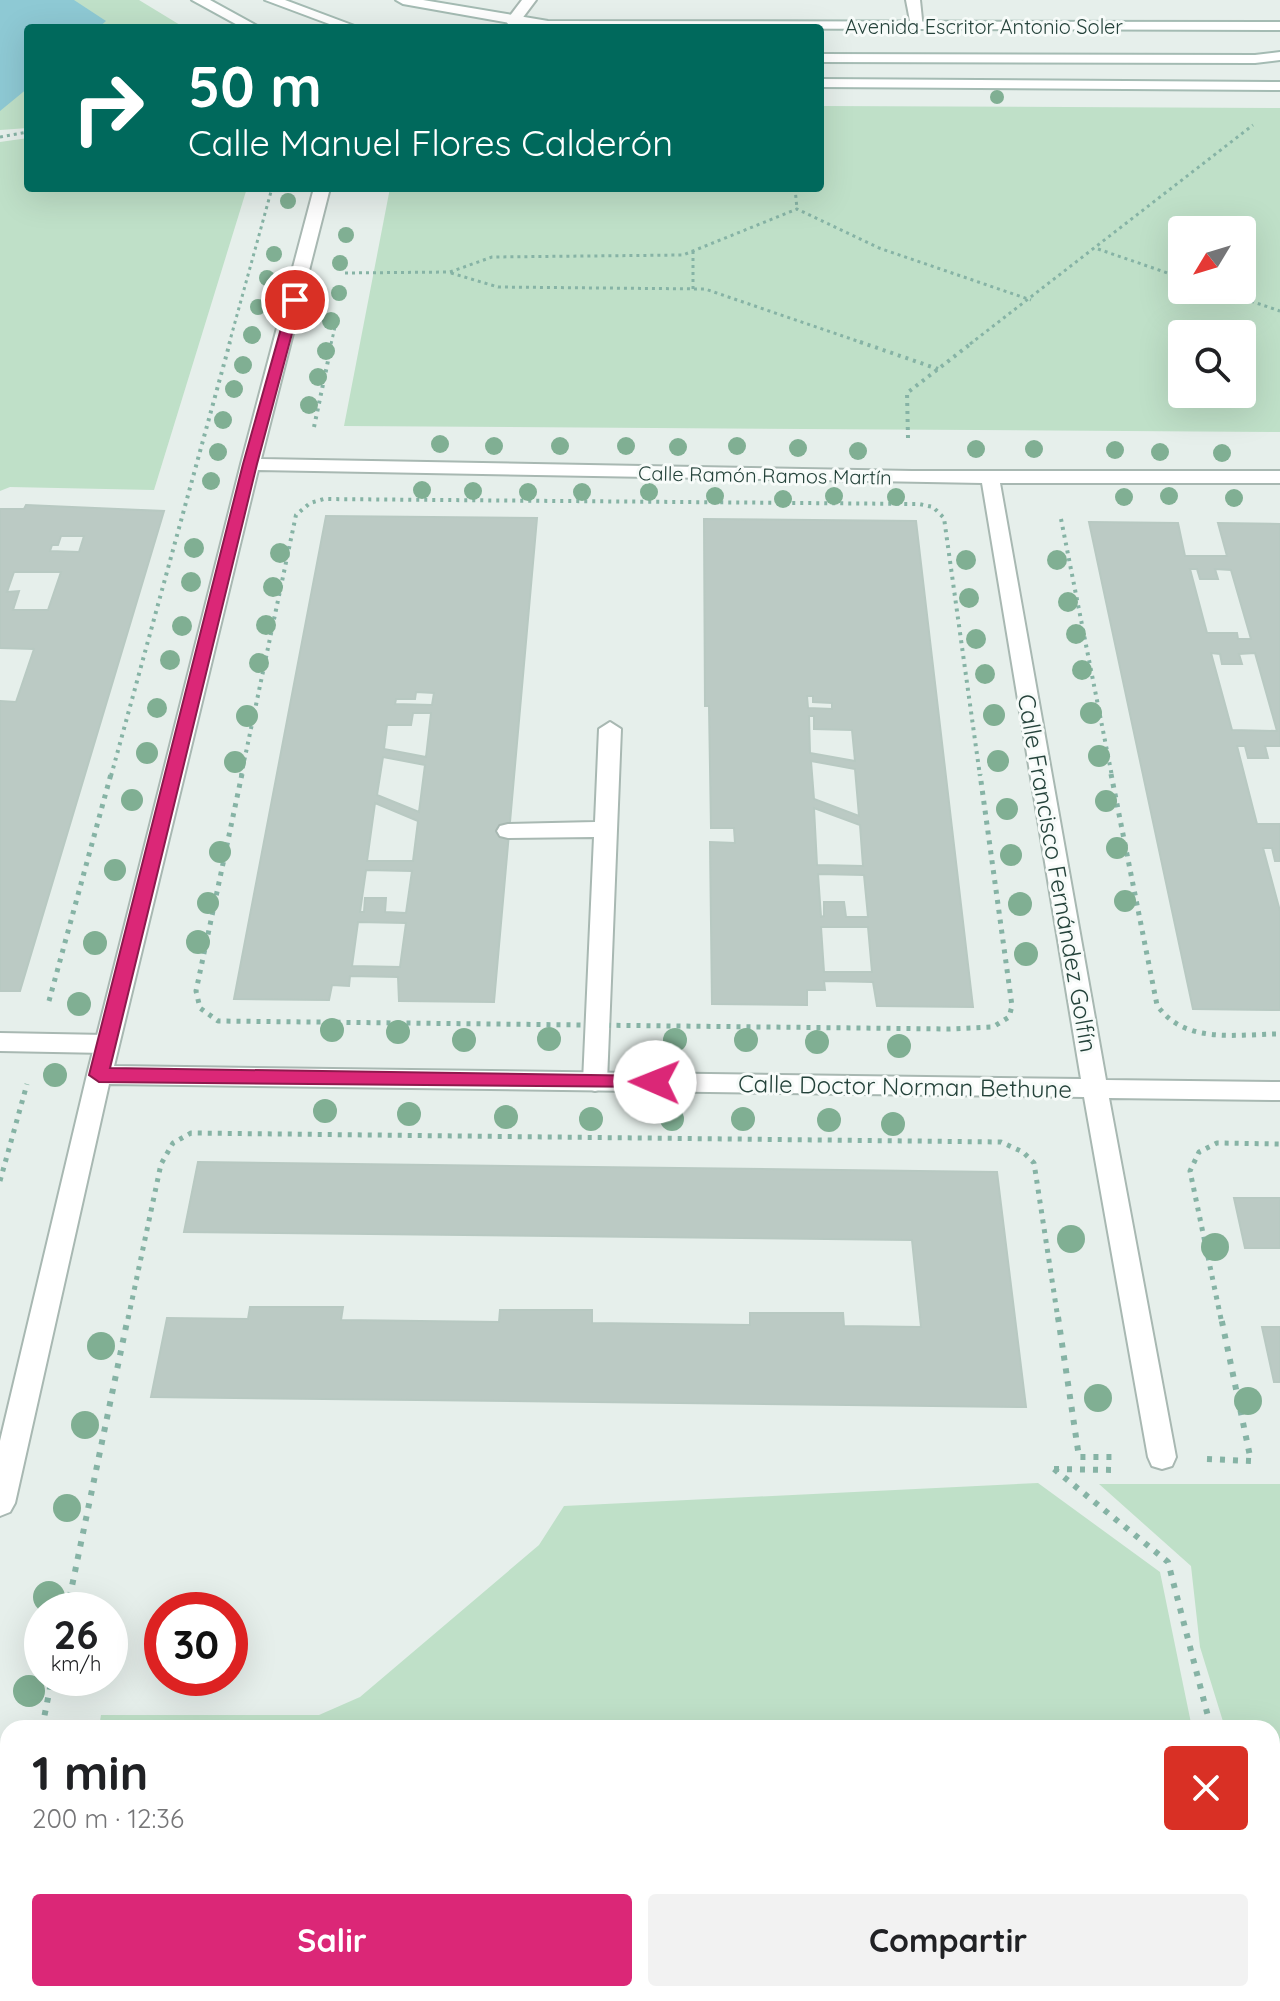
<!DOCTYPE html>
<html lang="es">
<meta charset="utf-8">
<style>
:root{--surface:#fff;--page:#f2f2f2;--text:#202124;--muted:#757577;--accent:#db2777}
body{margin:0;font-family:Quicksand,sans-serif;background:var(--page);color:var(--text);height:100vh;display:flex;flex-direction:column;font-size:30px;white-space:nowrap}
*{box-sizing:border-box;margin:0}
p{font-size:26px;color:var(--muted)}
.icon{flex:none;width:44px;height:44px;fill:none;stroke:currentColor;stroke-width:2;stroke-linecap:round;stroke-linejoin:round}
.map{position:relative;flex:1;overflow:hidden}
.side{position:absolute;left:0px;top:1720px;width:1280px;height:282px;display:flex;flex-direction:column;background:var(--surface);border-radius:24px 24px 0 0;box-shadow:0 8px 32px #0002}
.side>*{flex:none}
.banner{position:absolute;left:24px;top:24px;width:800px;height:168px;border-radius:8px;box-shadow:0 8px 32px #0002;background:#00695c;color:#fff;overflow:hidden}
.needle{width:52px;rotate:232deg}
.buttons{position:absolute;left:1168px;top:216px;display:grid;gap:16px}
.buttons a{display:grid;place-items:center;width:88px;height:88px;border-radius:8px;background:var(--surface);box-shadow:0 8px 32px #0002;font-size:40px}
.speed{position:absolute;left:24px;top:1592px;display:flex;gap:16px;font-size:40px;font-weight:700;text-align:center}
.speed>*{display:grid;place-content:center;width:104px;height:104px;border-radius:50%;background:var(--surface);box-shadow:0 8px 32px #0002;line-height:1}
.speed small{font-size:20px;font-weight:400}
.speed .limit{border:12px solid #d22;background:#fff;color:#111}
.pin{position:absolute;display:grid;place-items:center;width:68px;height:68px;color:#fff;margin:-34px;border:4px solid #fff;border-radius:50%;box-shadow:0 2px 8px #0007}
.me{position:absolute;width:88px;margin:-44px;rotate:271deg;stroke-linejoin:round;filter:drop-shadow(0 0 6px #0008)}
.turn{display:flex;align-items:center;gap:28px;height:168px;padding:0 32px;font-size:36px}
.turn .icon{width:104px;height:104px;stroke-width:2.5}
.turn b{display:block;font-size:56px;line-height:68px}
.round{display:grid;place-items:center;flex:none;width:84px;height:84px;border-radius:8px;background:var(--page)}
.summary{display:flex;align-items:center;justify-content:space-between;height:136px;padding:0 32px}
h1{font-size:48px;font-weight:700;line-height:60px}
.button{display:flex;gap:16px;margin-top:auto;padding:16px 32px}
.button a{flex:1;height:92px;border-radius:8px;background:var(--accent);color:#fff;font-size:32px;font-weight:700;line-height:92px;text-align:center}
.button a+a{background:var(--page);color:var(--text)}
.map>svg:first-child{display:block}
.green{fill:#bfe0c8;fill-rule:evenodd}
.water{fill:#8ec9d4}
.building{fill:#bbcac4;stroke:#b8c9c2;stroke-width:2;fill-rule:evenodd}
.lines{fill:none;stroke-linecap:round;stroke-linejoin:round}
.lane-casing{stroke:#a8b8b2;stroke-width:4}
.street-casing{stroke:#a8b8b2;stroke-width:4}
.secondary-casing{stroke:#a4bbb3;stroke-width:4}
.path-far3{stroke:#86b3a5;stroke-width:3;stroke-dasharray:3 4;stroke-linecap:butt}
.path-far2{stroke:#86b3a5;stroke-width:4;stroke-dasharray:3 5;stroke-linecap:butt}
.path-far1{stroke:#86b3a5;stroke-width:5;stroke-dasharray:4 6;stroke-linecap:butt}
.path{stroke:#86b3a5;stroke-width:6;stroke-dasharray:5 8;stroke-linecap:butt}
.lane{fill:#fff;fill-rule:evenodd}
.street{fill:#fff;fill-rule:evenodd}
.secondary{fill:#fff;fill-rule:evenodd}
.tree{fill:#80af93}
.route{fill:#db2777;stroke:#8e194d;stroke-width:2}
.labels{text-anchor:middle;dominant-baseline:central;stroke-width:6;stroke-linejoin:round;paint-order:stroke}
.far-street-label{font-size:20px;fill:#24423a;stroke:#f7fbf9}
.street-label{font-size:24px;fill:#24423a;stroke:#f7fbf9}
</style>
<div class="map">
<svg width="1280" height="2001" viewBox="0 0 1280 2001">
<rect width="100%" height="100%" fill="#e6efeb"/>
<g class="green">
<path d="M 0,0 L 139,0 L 185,28 L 28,28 L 28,128 L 0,130 Z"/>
<path d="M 820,106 L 1280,108 L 1280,432 L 344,426 L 390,188 L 820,188 ZM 1182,230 L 1242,230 L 1242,290 L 1182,290 ZM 1182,334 L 1242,334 L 1242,394 L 1182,394 Z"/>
<path d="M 28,138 L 28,188 L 247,188 L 154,490 L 10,487 L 0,491 L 0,142 Z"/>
<path d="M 1038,1483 L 1160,1572 L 1192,1728 L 99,1728 L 101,1715 L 319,1715 L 360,1697 L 539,1545 L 564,1506 Z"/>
<path d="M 1099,1484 L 1280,1484 L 1280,2001 L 1257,2001 L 1259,1994 L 1272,1994 L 1272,1728 L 1225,1728 L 1200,1647 L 1191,1566 Z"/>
<path d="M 119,1994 L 1203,1994 L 1200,2001 L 107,2001 Z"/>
</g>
<path class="water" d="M 0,0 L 74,0 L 106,21 L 98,28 L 28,28 L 28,88 L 0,111 Z"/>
<g class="building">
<path d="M 26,505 L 164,511 L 20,991 L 0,991 L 0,701 L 16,702 L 34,649 L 0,648 L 0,509 L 24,509 ZM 61,536 L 84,536 L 79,552 L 50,551 L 52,545 L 58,545 ZM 14,572 L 61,572 L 48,610 L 13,610 L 19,591 L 7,592 Z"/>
<path d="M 326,516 L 537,518 L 494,1002 L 399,1001 L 398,977 L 350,976 L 349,986 L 332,985 L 329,1000 L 234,999 ZM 416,692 L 434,693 L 432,705 L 395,704 L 396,699 L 415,699 ZM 413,713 L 431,713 L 426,757 L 384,749 L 387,725 L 411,725 ZM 383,757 L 425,765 L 419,812 L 377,795 ZM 375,803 L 418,821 L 413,861 L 367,861 ZM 366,870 L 412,871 L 406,913 L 385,912 L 386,898 L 365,898 L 364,912 L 360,912 ZM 358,922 L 406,923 L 400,967 L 352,966 Z"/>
<path d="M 704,519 L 916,521 L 973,1007 L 877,1006 L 873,982 L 824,981 L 825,990 L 807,990 L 807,1005 L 712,1004 L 710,842 L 735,843 L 734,828 L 711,828 L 709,706 L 705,706 ZM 807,696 L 813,696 L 813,702 L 832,703 L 832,709 L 808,708 ZM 809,716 L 814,716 L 814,729 L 852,730 L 855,761 L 810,753 ZM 811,761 L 855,769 L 859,816 L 814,799 ZM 814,808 L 860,825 L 863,866 L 817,865 ZM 818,874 L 864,875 L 868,917 L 846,917 L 844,902 L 824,902 L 824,916 L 821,917 ZM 821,927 L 868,927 L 872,972 L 824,972 Z"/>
<path d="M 1089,522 L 1178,523 L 1185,556 L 1227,556 L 1218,523 L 1280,524 L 1280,746 L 1265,746 L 1268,758 L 1248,758 L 1245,746 L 1237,746 L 1257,824 L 1280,824 L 1280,861 L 1275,861 L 1272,848 L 1263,848 L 1280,911 L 1280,1010 L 1193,1009 ZM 1190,569 L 1197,569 L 1200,579 L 1218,579 L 1215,569 L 1231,570 L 1251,639 L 1238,639 L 1237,633 L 1207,633 ZM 1211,653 L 1220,654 L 1222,664 L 1242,664 L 1239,654 L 1255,653 L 1277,731 L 1232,730 Z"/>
<path d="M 198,1162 L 997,1172 L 1026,1407 L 151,1397 L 167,1318 L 248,1319 L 250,1307 L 343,1307 L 341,1320 L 499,1322 L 500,1310 L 592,1310 L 592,1323 L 750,1325 L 750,1313 L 843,1313 L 844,1326 L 921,1327 L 912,1240 L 184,1232 Z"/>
<path d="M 1234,1198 L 1280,1198 L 1280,1248 L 1245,1248 Z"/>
<path d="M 1262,1327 L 1280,1327 L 1280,1382 L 1274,1382 Z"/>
</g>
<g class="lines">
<g class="lane-casing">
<g id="lane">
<path d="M 522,0 L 536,0 L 518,24 L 508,24 L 506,21 Z"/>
<path d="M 610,722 L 621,729 L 607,1082 L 604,1088 L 595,1091 L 586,1088 L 583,1082 L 594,837 L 508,838 L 500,836 L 497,831 L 500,826 L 508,824 L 595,822 L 599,729 Z"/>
<path d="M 0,1033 L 106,1035 L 115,1038 L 118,1044 L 115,1050 L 106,1053 L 0,1051 Z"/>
</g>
</g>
<g class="street-casing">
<g id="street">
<path d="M 906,0 L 920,0 L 923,29 L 911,26 Z"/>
<path d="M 314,188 L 330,188 L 261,459 L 912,471 L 1280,471 L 1280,483 L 1000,483 L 1106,1080 L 1280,1082 L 1280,1100 L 1109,1098 L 1176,1457 L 1172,1466 L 1162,1469 L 1152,1466 L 1148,1457 L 1084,1097 L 109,1084 L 15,1503 L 10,1512 L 0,1516 L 0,1441 L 87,1075 L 241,464 ZM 258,470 L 982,483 L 1081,1079 L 114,1066 Z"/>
</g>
</g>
<g class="secondary-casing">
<g id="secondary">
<path d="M 192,0 L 210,0 L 261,28 L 243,28 Z"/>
<path d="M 265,0 L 285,0 L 360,28 L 340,28 Z"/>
<path d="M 396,0 L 423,0 L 548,21 L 1280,22 L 1280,30 L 539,28 L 403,4 Z"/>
<path d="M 1280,52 L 1280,60 L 1255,63 L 820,62 L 820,54 L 1255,55 Z"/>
<path d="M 820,79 L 1280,82 L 1280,90 L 820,87 Z"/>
</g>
</g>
<g class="path-far3">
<path d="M 0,137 L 28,132"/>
<path d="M 795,188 L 797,209"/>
<path d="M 1098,249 L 1182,278"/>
<path d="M 693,251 L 693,289"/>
<path d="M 345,273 L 450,272 L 492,257 L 683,255 L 797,209 L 879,248 L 1031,300"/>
<path d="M 451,273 L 498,287 L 705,289 L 866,344"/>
<path d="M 1218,290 L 1280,311"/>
<path d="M 229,344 L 272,188"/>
<path d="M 331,344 L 335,327"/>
<path d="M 970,344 L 1253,125"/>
</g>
<g class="path-far2">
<path d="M 860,342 L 938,369"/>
<path d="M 314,427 L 332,342"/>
<path d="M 908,438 L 907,393 L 973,342"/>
<path d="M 1061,519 L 1112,776"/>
<path d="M 111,776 L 230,342"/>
<path d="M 241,776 L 296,515 L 310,503 L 324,499 L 919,504 L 933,507 L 944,518 L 980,776"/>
</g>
<g class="path-far1">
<path d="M 242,774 L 196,991 L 200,1008 L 218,1021 L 950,1029 L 993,1027 L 1009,1017 L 1012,1006 L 980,774"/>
<path d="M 1111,774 L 1157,1005 C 1184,1045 1237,1034 1280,1034"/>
<path d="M 49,1001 L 111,774"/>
<path d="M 0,1181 L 27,1084"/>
<path d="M 128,1319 L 161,1164 L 173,1143 L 191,1133 L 1001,1142 L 1023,1152 L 1034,1163 L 1058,1319"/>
<path d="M 1221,1319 L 1190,1171 L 1199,1152 L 1217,1143 L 1280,1144"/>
</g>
<g class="path">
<path d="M 1058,1317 L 1079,1457 L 1113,1457"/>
<path d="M 1207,1459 L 1251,1461 L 1221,1317"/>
<path d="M 1054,1469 L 1168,1562 L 1211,1728"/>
<path d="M 1054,1469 L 1116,1470"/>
<path d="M 67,1610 L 128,1317"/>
<path d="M 42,1728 L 52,1678"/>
<path d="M 69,1994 L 71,2001"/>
<path d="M 1229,1994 L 1229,2001"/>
</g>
<use href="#lane" class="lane"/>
<use href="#street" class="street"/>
<use href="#secondary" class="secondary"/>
</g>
<g class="tree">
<circle cx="997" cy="97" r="7"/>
<circle cx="288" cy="201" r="8"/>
<circle cx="346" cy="235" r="8"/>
<circle cx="274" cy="254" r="8"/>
<circle cx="340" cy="263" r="8"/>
<circle cx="267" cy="278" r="8"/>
<circle cx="339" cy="293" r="8"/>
<circle cx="258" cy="307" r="8"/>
<circle cx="331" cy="321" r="9"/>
<circle cx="252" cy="335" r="9"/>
<circle cx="326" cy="351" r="9"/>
<circle cx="243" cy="365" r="9"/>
<circle cx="318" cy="377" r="9"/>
<circle cx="234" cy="389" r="9"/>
<circle cx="309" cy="405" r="9"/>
<circle cx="223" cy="420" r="9"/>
<circle cx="440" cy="444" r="9"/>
<circle cx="494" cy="446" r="9"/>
<circle cx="560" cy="446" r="9"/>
<circle cx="626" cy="446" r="9"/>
<circle cx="737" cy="446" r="9"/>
<circle cx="678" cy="447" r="9"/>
<circle cx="798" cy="448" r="9"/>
<circle cx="976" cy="449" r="9"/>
<circle cx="1034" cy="449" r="9"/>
<circle cx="1115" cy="450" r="9"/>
<circle cx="858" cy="451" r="9"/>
<circle cx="218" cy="452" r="9"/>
<circle cx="1160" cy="452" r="9"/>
<circle cx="1222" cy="453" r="9"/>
<circle cx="211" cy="481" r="9"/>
<circle cx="422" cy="490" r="9"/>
<circle cx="473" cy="491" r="9"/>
<circle cx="528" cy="492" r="9"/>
<circle cx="582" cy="492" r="9"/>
<circle cx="649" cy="492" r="9"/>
<circle cx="715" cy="496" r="9"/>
<circle cx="834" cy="496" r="9"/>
<circle cx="1169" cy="496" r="9"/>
<circle cx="896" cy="497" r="9"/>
<circle cx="1124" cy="497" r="9"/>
<circle cx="1234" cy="498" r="9"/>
<circle cx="783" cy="499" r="9"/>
<circle cx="194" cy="548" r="10"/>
<circle cx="280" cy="553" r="10"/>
<circle cx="966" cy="560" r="10"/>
<circle cx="1057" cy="560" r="10"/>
<circle cx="191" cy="582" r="10"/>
<circle cx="273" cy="587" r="10"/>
<circle cx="969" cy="598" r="10"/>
<circle cx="1068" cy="602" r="10"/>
<circle cx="266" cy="625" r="10"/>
<circle cx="182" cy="626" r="10"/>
<circle cx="1076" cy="634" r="10"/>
<circle cx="976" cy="639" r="10"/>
<circle cx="170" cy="660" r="10"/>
<circle cx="259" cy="663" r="10"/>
<circle cx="1082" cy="670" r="10"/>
<circle cx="985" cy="674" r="10"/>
<circle cx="157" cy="708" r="10"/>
<circle cx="1091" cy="713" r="11"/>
<circle cx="994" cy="715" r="11"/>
<circle cx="247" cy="716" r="11"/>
<circle cx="147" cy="753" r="11"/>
<circle cx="1099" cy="756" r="11"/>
<circle cx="998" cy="761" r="11"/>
<circle cx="235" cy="762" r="11"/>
<circle cx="132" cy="800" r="11"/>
<circle cx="1106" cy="801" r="11"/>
<circle cx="1007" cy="809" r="11"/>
<circle cx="1117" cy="848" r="11"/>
<circle cx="220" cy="852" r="11"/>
<circle cx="1011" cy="855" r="11"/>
<circle cx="115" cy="870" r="11"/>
<circle cx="1125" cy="901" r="11"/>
<circle cx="208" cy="903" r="11"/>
<circle cx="1020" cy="904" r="12"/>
<circle cx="198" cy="942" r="12"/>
<circle cx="95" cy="943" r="12"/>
<circle cx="1026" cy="954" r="12"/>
<circle cx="79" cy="1004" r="12"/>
<circle cx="332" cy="1030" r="12"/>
<circle cx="398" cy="1032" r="12"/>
<circle cx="549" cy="1039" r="12"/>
<circle cx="464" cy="1040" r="12"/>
<circle cx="675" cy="1040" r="12"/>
<circle cx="746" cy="1040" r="12"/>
<circle cx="817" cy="1042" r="12"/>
<circle cx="899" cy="1046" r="12"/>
<circle cx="55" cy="1075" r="12"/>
<circle cx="325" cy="1111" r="12"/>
<circle cx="409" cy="1114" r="12"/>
<circle cx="506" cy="1117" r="12"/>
<circle cx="591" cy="1119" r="12"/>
<circle cx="672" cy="1119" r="12"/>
<circle cx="743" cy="1119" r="12"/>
<circle cx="829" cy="1120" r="12"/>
<circle cx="893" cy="1124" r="12"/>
<circle cx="1071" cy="1239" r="14"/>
<circle cx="1215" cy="1247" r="14"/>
<circle cx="101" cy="1346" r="14"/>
<circle cx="1098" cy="1398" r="14"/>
<circle cx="1248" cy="1401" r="14"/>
<circle cx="85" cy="1425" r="14"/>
<circle cx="67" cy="1508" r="14"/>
<circle cx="49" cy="1597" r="16"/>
<circle cx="29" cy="1691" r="16"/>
</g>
<path class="route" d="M 295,296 L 301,300 L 257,464 L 110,1068 L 655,1076 L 665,1082 L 662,1087 L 99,1082 L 89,1075 L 243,464 L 289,300 Z"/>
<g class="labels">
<g class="far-street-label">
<text x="984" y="26">Avenida Escritor Antonio Soler</text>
<text transform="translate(765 475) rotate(1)">Calle Ramón Ramos Martín</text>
</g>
<g class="street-label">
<text transform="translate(1058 873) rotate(80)">Calle Francisco Fernández Golfín</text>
<text transform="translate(905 1086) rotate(1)">Calle Doctor Norman Bethune</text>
</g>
</g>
</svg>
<div class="buttons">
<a><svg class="needle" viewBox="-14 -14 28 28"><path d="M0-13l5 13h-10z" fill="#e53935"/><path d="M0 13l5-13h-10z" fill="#757577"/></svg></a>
<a><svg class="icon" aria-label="search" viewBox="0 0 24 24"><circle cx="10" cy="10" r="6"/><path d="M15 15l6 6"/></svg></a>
</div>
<div class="speed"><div>26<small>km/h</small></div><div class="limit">30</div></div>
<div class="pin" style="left:295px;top:300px;background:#d93025"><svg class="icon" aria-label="arrive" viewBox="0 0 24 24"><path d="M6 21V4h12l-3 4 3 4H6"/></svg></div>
<svg class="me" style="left:655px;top:1082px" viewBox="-20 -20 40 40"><circle r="19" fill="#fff"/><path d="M0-13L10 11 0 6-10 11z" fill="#db2777"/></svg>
<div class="banner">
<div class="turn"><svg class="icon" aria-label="right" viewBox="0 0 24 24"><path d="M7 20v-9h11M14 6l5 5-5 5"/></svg><div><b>50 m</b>Calle Manuel Flores Calderón</div></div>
</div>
<section class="side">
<div class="summary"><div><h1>1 min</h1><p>200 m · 12:36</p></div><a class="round" style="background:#d93025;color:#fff"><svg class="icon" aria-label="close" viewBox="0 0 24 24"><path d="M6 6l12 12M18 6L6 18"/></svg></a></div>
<div class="button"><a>Salir</a><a>Compartir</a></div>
</section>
</div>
